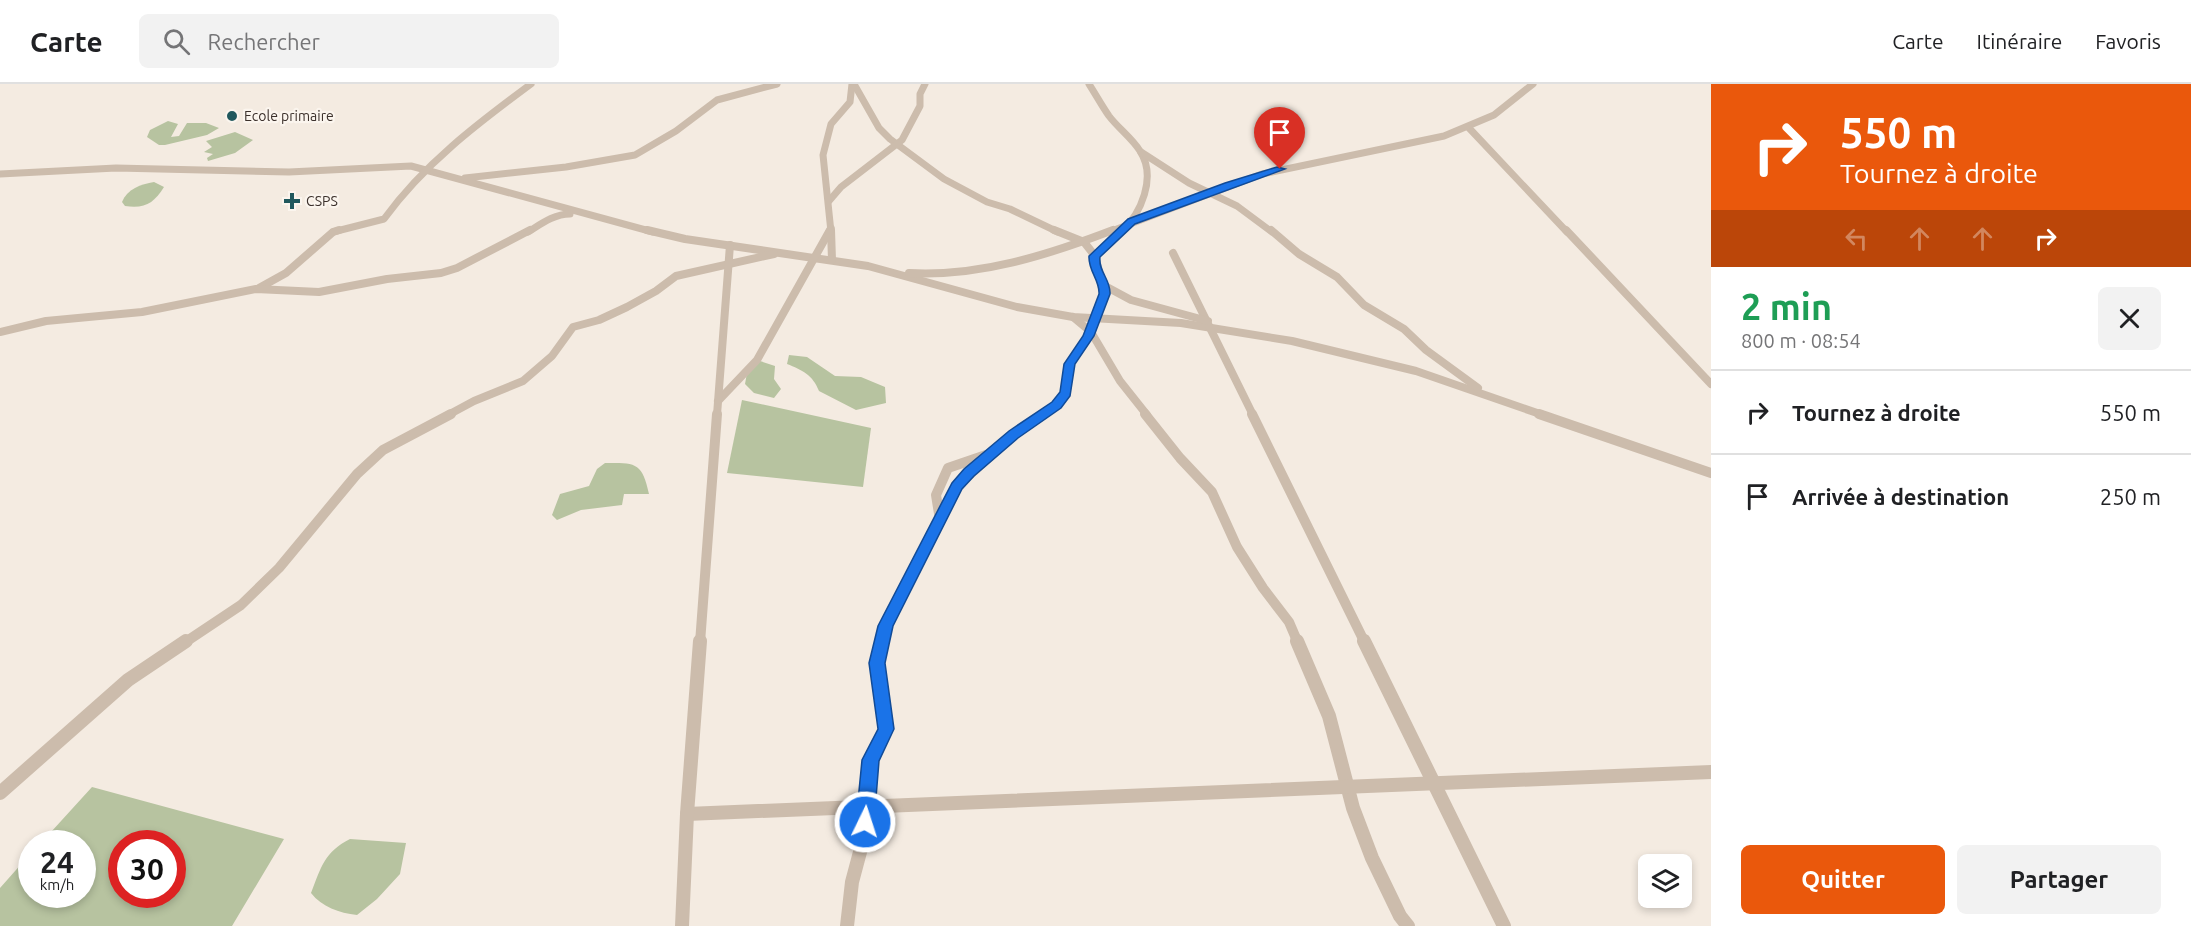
<!DOCTYPE html>
<html lang="fr">
<meta charset="utf-8">
<style>
:root{--surface:#fff;--page:#f2f2f2;--text:#202124;--muted:#757577;--line:#e0e0e0;--accent:#ea580c}
body{margin:0;font-family:Ubuntu,sans-serif;background:var(--page);color:var(--text);height:100vh;display:flex;flex-direction:column;font-size:22px;white-space:nowrap}
*{box-sizing:border-box;margin:0}
p{font-size:20px;color:var(--muted)}
.icon{flex:none;width:33px;height:33px;fill:none;stroke:currentColor;stroke-width:2;stroke-linecap:round;stroke-linejoin:round}
.map{position:relative;flex:1;overflow:hidden}
.side{display:flex;flex-direction:column;background:var(--surface);width:480px}
.side>*{flex:none}
.guide{background:#ea580c;color:#fff;overflow:hidden}
.tools{position:absolute;left:1638px;top:770px;display:grid;gap:12px}
.tools a{display:grid;place-items:center;width:54px;height:54px;border-radius:9px;background:var(--surface);box-shadow:0 3px 9px #0003;font-size:30px}
.speed{position:absolute;left:18px;top:746px;display:flex;gap:12px;font-size:30px;font-weight:700;text-align:center}
.speed>*{display:grid;place-content:center;width:78px;height:78px;border-radius:50%;background:var(--surface);box-shadow:0 3px 9px #0003;line-height:1}
.speed small{font-size:15px;font-weight:400}
.speed .limit{border:9px solid #d22;background:#fff;color:#111}
.pin{position:absolute;display:grid;place-items:center;width:51px;height:51px;color:#fff;margin:-62px -26px;border-radius:50% 50% 50% 0;rotate:-45deg;box-shadow:0 0 6px #0007}
.pin .icon{rotate:45deg}
.me{position:absolute;width:66px;margin:-33px;rotate:4deg;stroke-linejoin:round;filter:drop-shadow(0 0 4px #0008)}
.turn{display:flex;align-items:center;gap:21px;height:126px;padding:0 30px;font-size:27px}
.turn .icon{width:78px;height:78px;stroke-width:2.5}
.turn b{display:block;font-size:42px;line-height:51px}
.lanes{display:flex;align-items:center;height:57px;padding:0 30px;background:#0003;justify-content:center;gap:30px;direction:ltr}
.lanes .off{opacity:.35}
.round{display:grid;place-items:center;flex:none;width:63px;height:63px;border-radius:9px;background:var(--page)}
.overview{display:flex;align-items:center;justify-content:space-between;height:102px;padding:0 30px}
h1{font-size:36px;font-weight:700;line-height:45px;color:#1e9e55}
.button{display:flex;gap:12px;margin-top:auto;padding:12px 30px}
.button a{flex:1;height:69px;border-radius:9px;background:var(--accent);color:#fff;font-size:24px;font-weight:700;line-height:69px;text-align:center}
.button a+a{background:var(--page);color:var(--text)}
ul{padding:0;list-style:none}
li{display:flex;align-items:center;gap:18px;height:84px;padding:0 30px;border-top:2px solid var(--line)}
li div{flex:1}
li b{display:block;font-size:22px}
li em{font-style:normal}
header{display:flex;align-items:center;gap:36px;box-sizing:border-box;height:84px;padding:0 30px;background:var(--surface);border-bottom:2px solid var(--line)}
header strong{font-size:28px}
nav{display:flex;gap:33px;margin-inline-start:auto;font-size:21px}
.search{width:420px;height:54px;background:var(--page);display:flex;align-items:center;gap:15px;box-sizing:border-box;padding:0 21px;border-radius:9px;color:var(--muted);font-size:22px}
main{display:flex;flex:1;min-height:0}
.map>svg:first-child{display:block}
.green{fill:#b7c3a0;fill-rule:evenodd}
.lines{fill:none;stroke-linecap:round;stroke-linejoin:round}
.minor-far3{stroke:#ccbcac;stroke-width:7}
.minor-far2{stroke:#ccbcac;stroke-width:8}
.minor-far1{stroke:#ccbcac;stroke-width:10}
.minor{stroke:#ccbcac;stroke-width:14}
.route{fill:#1a73e8;stroke:#114b97;stroke-width:1.5}
.poi-dot{fill:#20585d;stroke:#fbf5ee;stroke-width:2}
.labels{text-anchor:middle;dominant-baseline:central;stroke-width:4.5;stroke-linejoin:round;paint-order:stroke}
.far-poi-label{font-size:14px;fill:#3b302b;stroke:#fbf5ee;text-anchor:start}
</style>
<header>
<strong>Carte</strong>
<div class="search"><svg class="icon" aria-label="search" viewBox="0 0 24 24"><circle cx="10" cy="10" r="6"/><path d="M15 15l6 6"/></svg>Rechercher</div>
<nav><a>Carte</a><a>Itinéraire</a><a>Favoris</a></nav>
</header>
<main>
<div class="map">
<svg width="1711" height="842" viewBox="0 0 1711 842">
<rect width="100%" height="100%" fill="#f4ebe1"/>
<g class="green">
<path d="M 168,37 L 178,40 L 171,53 L 179,52 L 187,39 L 206,39 L 219,44 L 207,51 L 165,61 L 159,61 L 147,53 L 150,46 Z"/>
<path d="M 235,48 L 253,56 L 235,69 L 208,77 L 207,74 L 213,70 L 204,68 L 212,63 L 206,57 Z"/>
<path d="M 154,98 L 164,103 C 154,119 145,125 125,122 L 122,118 C 127,105 141,100 154,98 Z"/>
<path d="M 789,271 L 807,273 L 835,292 L 861,293 L 885,303 L 886,319 L 856,326 L 819,307 C 813,291 802,286 787,280 Z"/>
<path d="M 757,276 L 775,282 L 774,295 L 781,305 L 774,314 L 754,309 L 745,300 L 747,289 Z"/>
<path d="M 742,316 L 871,344 L 863,403 L 727,389 Z"/>
<path d="M 605,379 C 636,379 642,378 649,410 L 624,410 L 622,421 L 581,426 L 557,436 L 552,431 L 560,410 L 589,402 L 597,385 Z"/>
<path d="M 92,703 L 284,755 L 232,842 L 0,842 L 0,804 L 31,769 L 32,810 L 82,810 L 82,759 L 41,759 ZM 122,759 L 172,759 L 172,810 L 122,810 Z"/>
<path d="M 350,755 L 406,759 L 400,790 L 377,815 L 357,831 C 339,829 322,823 311,809 C 321,784 324,768 350,755 Z"/>
</g>
<g class="lines">
<g class="minor-far3">
<path d="M 854,0 L 879,44 L 890,55 L 944,95 L 987,118 L 1010,125 L 1058,148"/>
<path d="M 1089,0 C 1096,11 1102,22 1109,32 C 1118,44 1132,54 1140,67 C 1157,93 1141,130 1121,148"/>
<path d="M 1469,44 L 1567,148"/>
<path d="M 1141,68 L 1189,99 L 1237,122 L 1272,148"/>
<path d="M 0,90 L 116,84 L 289,88 L 411,82 L 653,148"/>
<path d="M 465,94 L 566,83 L 635,71 L 676,47 L 717,16 L 777,0"/>
<path d="M 829,117 L 841,103 L 902,56 L 920,22 L 920,10 L 925,0"/>
<path d="M 333,148 L 384,135 C 424,80 477,40 531,0"/>
<path d="M 528,148 C 541,140 554,130 570,130"/>
<path d="M 829,148 L 831,144"/>
<path d="M 831,148 L 823,71 L 831,40 L 850,18 L 852,0"/>
<path d="M 1109,148 L 1262,90 L 1444,52 L 1494,31 L 1533,0"/>
</g>
<g class="minor-far2">
<path d="M 647,146 L 685,155 L 868,182 L 1017,223 L 1073,233 L 1181,239 L 1292,257 L 1416,287 L 1543,331"/>
<path d="M 831,146 L 832,176"/>
<path d="M 1054,146 L 1084,158 L 1095,172"/>
<path d="M 1271,146 L 1299,170 L 1337,193 L 1364,221 L 1404,245 L 1426,266 L 1478,304"/>
<path d="M 1566,146 L 1711,300"/>
<path d="M 1173,169 L 1253,331"/>
<path d="M 909,189 C 979,193 1048,171 1113,146"/>
<path d="M 1105,202 L 1131,216 L 1208,237"/>
<path d="M 259,204 L 286,189 L 333,148 L 339,146"/>
<path d="M 1073,233 L 1091,248 L 1120,297 L 1147,331"/>
<path d="M 0,248 L 46,237 L 142,228 L 256,205 L 319,208 L 387,195 L 441,189 L 457,184 L 530,146"/>
<path d="M 718,317 L 757,276 L 830,146"/>
<path d="M 448,331 L 474,317 L 523,297 L 552,272 L 573,243 L 599,236 L 627,223 L 656,207 L 676,192 L 774,170"/>
<path d="M 717,331 L 730,161"/>
<path d="M 1042,331 L 1056,321 L 1066,309 L 1069,280 L 1089,252 L 1104,210 L 1095,172 L 1123,146"/>
</g>
<g class="minor-far1">
<path d="M 1145,330 L 1180,374 L 1212,408 L 1237,463 L 1263,504 L 1289,538 L 1298,559"/>
<path d="M 1252,330 L 1365,559"/>
<path d="M 1539,330 L 1711,389"/>
<path d="M 940,436 L 936,411 L 948,384 L 986,371"/>
<path d="M 184,559 L 241,521 L 279,484 L 357,390 L 383,366 L 451,330"/>
<path d="M 700,559 L 717,330"/>
<path d="M 881,559 L 885,542 L 957,402 L 1013,351 L 1044,330"/>
</g>
<g class="minor">
<path d="M 1297,557 L 1329,632 L 1353,724 L 1372,774 L 1400,832 L 1408,842"/>
<path d="M 1364,557 L 1504,842"/>
<path d="M 0,709 L 128,596 L 186,557"/>
<path d="M 687,730 L 1711,688"/>
<path d="M 682,842 L 687,730 L 700,557"/>
<path d="M 847,842 L 852,798 L 864,753 L 871,676 L 886,645 L 877,579 L 882,557"/>
</g>
</g>
<path class="route" d="M 1277,83 L 1285,85 L 1135,140 L 1100,173 C 1098,187 1111,196 1110,210 L 1094,252 L 1075,280 L 1070,312 L 1061,324 L 1018,354 L 974,392 L 962,405 L 893,542 L 885,579 L 894,645 L 879,677 L 874,738 L 871,744 L 865,747 L 858,744 L 856,738 L 862,676 L 878,645 L 869,579 L 878,542 L 952,399 L 964,385 L 1009,347 L 1052,318 L 1060,308 L 1064,280 L 1083,252 L 1099,210 C 1100,196 1088,187 1089,172 L 1128,135 L 1225,99 Z"/>
<g class="poi-dot">
<circle cx="232" cy="32" r="6"/>
<path d="M289 108h6v6h6v6h-6v6h-6v-6h-6v-6h6z"/>
</g>
<g class="labels">
<g class="far-poi-label">
<text x="244" y="32">Ecole primaire</text>
<text x="306" y="117">CSPS</text>
</g>
</g>
</svg>
<div class="tools">
<a><svg class="icon" aria-label="layers" viewBox="0 0 24 24"><path d="M12 4l9 5-9 5-9-5zM3 14l9 5 9-5"/></svg></a>
</div>
<div class="speed"><div>24<small>km/h</small></div><div class="limit">30</div></div>
<div class="pin" style="left:1280px;top:85px;background:#d93025"><svg class="icon" aria-label="arrive" viewBox="0 0 24 24"><path d="M6 21V4h12l-3 4 3 4H6"/></svg></div>
<svg class="me" style="left:865px;top:738px" viewBox="-20 -20 40 40"><circle r="17" fill="#1a73e8" stroke="#fff" stroke-width="3"/><path d="M0-11L8 9 0 5-8 9z" fill="#fff"/></svg>
</div>
<section class="side">
<div class="guide">
<div class="turn"><svg class="icon" aria-label="right" viewBox="0 0 24 24"><path d="M7 20v-9h11M14 6l5 5-5 5"/></svg><div><b>550 m</b>Tournez à droite</div></div>
<div class="lanes"><svg class="icon off" aria-label="left" viewBox="0 0 24 24"><path d="M17 20v-9H6M10 6l-5 5 5 5"/></svg><svg class="icon off" aria-label="ahead" viewBox="0 0 24 24"><path d="M12 20V5M6 11l6-6 6 6"/></svg><svg class="icon off" aria-label="ahead" viewBox="0 0 24 24"><path d="M12 20V5M6 11l6-6 6 6"/></svg><svg class="icon" aria-label="right" viewBox="0 0 24 24"><path d="M7 20v-9h11M14 6l5 5-5 5"/></svg></div>
</div>
<div class="overview"><div><h1>2 min</h1><p>800 m · 08:54</p></div><a class="round"><svg class="icon" aria-label="close" viewBox="0 0 24 24"><path d="M6 6l12 12M18 6L6 18"/></svg></a></div>
<ul>
<li><svg class="icon" aria-label="right" viewBox="0 0 24 24"><path d="M7 20v-9h11M14 6l5 5-5 5"/></svg><div><b>Tournez à droite</b></div><em>550 m</em></li>
<li><svg class="icon" aria-label="arrive" viewBox="0 0 24 24"><path d="M6 21V4h12l-3 4 3 4H6"/></svg><div><b>Arrivée à destination</b></div><em>250 m</em></li>
</ul>
<div class="button"><a>Quitter</a><a>Partager</a></div>
</section>
</main>
